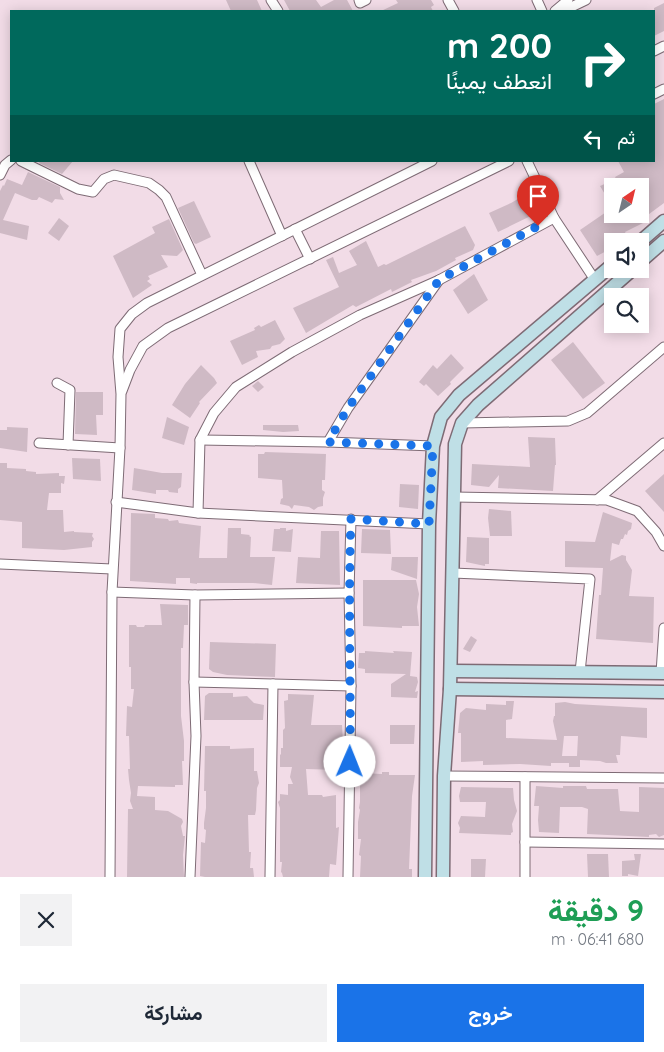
<!DOCTYPE html>
<html lang="ar">
<meta charset="utf-8">
<style>
:root{--surface:#fff;--page:#f2f2f3;--text:#1f2937;--muted:#747a83;--accent:#1a73e8}
body{margin:0;font-family:Quicksand,Vazirmatn,sans-serif;background:var(--page);color:var(--text);direction:rtl;height:100vh;display:flex;flex-direction:column;font-size:19px;white-space:nowrap}
*{box-sizing:border-box;margin:0}
p{font-size:16px;color:var(--muted)}
.icon{flex:none;width:28px;height:28px;fill:none;stroke:currentColor;stroke-width:2;stroke-linecap:round;stroke-linejoin:round}
.map{position:relative;height:877px;overflow:hidden;direction:ltr}
.sheet{display:flex;flex-direction:column;background:var(--surface);flex:1}
.sheet>*{flex:none}
.banner{position:absolute;left:10px;top:10px;width:645px;height:152px;border-radius:0px;box-shadow:0 2px 12px #0003;direction:rtl;background:#00695c;color:#fff;overflow:hidden}
.needle{width:32px;rotate:35deg}
.tools{position:absolute;left:604px;top:178px;display:grid;gap:10px}
.tools a{display:grid;place-items:center;width:45px;height:45px;border-radius:0px;background:var(--surface);box-shadow:0 2px 12px #0003;font-size:25px}
.pin{position:absolute;display:grid;place-items:center;width:42px;height:42px;color:#fff;margin:-51px -21px;border-radius:50% 50% 50% 0;rotate:-45deg;box-shadow:0 0 5px #0007}
.pin .icon{rotate:45deg}
.me{position:absolute;width:55px;margin:-28px;rotate:1deg;stroke-linejoin:round;filter:drop-shadow(0 0 4px #0008)}
.turn{display:flex;align-items:center;gap:18px;height:105px;padding:0 20px;font-size:22px}
.turn .icon{width:65px;height:65px;stroke-width:2.5}
.turn b{display:block;font-size:35px;line-height:42px}
.then{display:flex;align-items:center;height:48px;padding:0 20px;background:#0003;gap:10px;font-size:19px}
.round{display:grid;place-items:center;flex:none;width:52px;height:52px;border-radius:0px;background:var(--page)}
.head{display:flex;align-items:center;justify-content:space-between;height:85px;padding:0 20px}
h1{font-size:30px;font-weight:700;line-height:38px;color:#1e9e55}
.button{display:flex;gap:10px;margin-top:auto;padding:10px 20px}
.button a{flex:1;height:58px;border-radius:0px;background:var(--accent);color:#fff;font-size:20px;font-weight:700;line-height:58px;text-align:center}
.button a+a{background:var(--page);color:var(--text)}
.map>svg:first-child{display:block}
.building{fill:#cfbac5;fill-rule:evenodd}
.lines{fill:none;stroke-linecap:round;stroke-linejoin:round}
.street-casing{stroke:#7e6b75;stroke-width:11}
.secondary-casing{stroke:#7e6b75;stroke-width:15}
.street{stroke:#fff;stroke-width:9}
.secondary{stroke:#bfdfe6;stroke-width:12}
.route{stroke:#1a73e8;stroke-width:9;stroke-dasharray:0 16.2}
</style>
<div class="map">
<svg width="664" height="877" viewBox="0 0 664 877">
<rect width="100%" height="100%" fill="#f2dce7"/>
<g class="building">
<path d="M 226,0 L 257,0 L 262,11 L 231,11 Z"/>
<path d="M 284,0 L 316,0 L 321,7 L 334,0 L 347,0 L 353,11 L 290,11 Z"/>
<path d="M 396,0 L 431,0 L 434,5 L 431,7 L 433,11 L 381,11 L 398,3 Z"/>
<path d="M 664,3 L 664,31 L 654,36 L 654,8 Z"/>
<path d="M 664,99 L 664,203 L 645,217 L 647,221 L 625,232 L 627,236 L 621,241 L 612,241 L 612,248 L 597,256 L 580,230 L 612,208 L 612,214 L 640,214 L 640,186 L 612,186 L 612,205 L 608,195 L 606,196 L 600,186 L 616,179 L 615,177 L 624,172 L 618,161 L 654,161 L 654,104 Z"/>
<path d="M 40,161 L 73,161 L 62,174 L 39,163 Z"/>
<path d="M 28,172 L 60,187 L 60,193 L 64,200 L 55,199 L 52,203 L 39,197 L 37,200 L 32,200 L 15,193 L 3,220 L 29,226 L 27,240 L 0,233 L 0,191 L 3,185 L 4,186 L 7,179 L 22,185 Z"/>
<path d="M 530,192 L 541,211 L 498,232 L 489,213 L 511,203 Z"/>
<path d="M 194,201 L 211,237 L 196,244 L 194,243 L 178,208 Z"/>
<path d="M 59,218 L 69,226 L 59,241 L 48,233 Z"/>
<path d="M 169,219 L 183,250 L 177,256 L 161,255 L 168,267 L 148,276 L 150,279 L 147,281 L 152,285 L 133,298 L 113,256 L 155,233 L 152,227 Z"/>
<path d="M 465,226 L 475,245 L 473,250 L 455,258 L 456,260 L 436,271 L 411,280 L 412,282 L 392,292 L 391,289 L 356,307 L 353,305 L 306,333 L 293,308 L 339,287 L 326,260 L 333,257 L 339,273 L 357,265 L 349,251 L 366,241 L 378,267 L 384,264 L 386,265 Z"/>
<path d="M 474,274 L 488,300 L 468,314 L 453,290 Z"/>
<path d="M 275,320 L 285,339 L 280,344 L 272,346 L 270,349 L 256,351 L 258,357 L 242,365 L 230,341 L 255,330 L 254,328 L 259,325 L 261,327 Z"/>
<path d="M 573,342 L 605,383 L 583,399 L 551,360 Z"/>
<path d="M 451,354 L 464,368 L 450,382 L 451,384 L 438,396 L 426,384 L 424,386 L 419,382 L 433,365 L 437,369 Z"/>
<path d="M 201,365 L 214,378 L 217,383 L 199,402 L 200,403 L 190,418 L 172,405 L 185,384 Z"/>
<path d="M 258,381 L 264,387 L 258,392 L 252,386 Z"/>
<path d="M 76,392 L 103,392 L 103,415 L 96,415 L 97,435 L 75,434 Z"/>
<path d="M 167,417 L 189,427 L 184,445 L 162,438 Z"/>
<path d="M 263,425 L 298,425 L 299,431 L 283,432 L 263,430 Z"/>
<path d="M 7,427 L 28,428 L 27,452 L 0,448 L 0,430 L 7,430 Z"/>
<path d="M 528,437 L 555,438 L 556,465 L 555,465 L 553,491 L 498,488 L 499,475 L 489,487 L 471,485 L 472,464 L 530,467 Z"/>
<path d="M 265,452 L 326,454 L 325,480 L 322,480 L 322,490 L 325,492 L 323,498 L 323,506 L 318,507 L 314,510 L 309,507 L 294,505 L 292,509 L 289,506 L 280,504 L 281,499 L 283,498 L 282,480 L 258,478 L 258,454 L 264,454 Z"/>
<path d="M 72,458 L 100,459 L 101,481 L 73,479 Z"/>
<path d="M 0,463 L 7,463 L 7,468 L 26,469 L 26,471 L 36,472 L 36,474 L 59,473 L 59,476 L 65,476 L 64,484 L 61,483 L 61,493 L 49,493 L 47,510 L 63,510 L 64,532 L 74,531 L 74,532 L 93,533 L 92,536 L 94,539 L 92,542 L 92,547 L 64,550 L 22,548 L 22,522 L 0,520 Z"/>
<path d="M 134,468 L 162,473 L 182,473 L 181,487 L 178,489 L 178,493 L 169,492 L 168,490 L 156,490 L 156,494 L 132,490 Z"/>
<path d="M 664,474 L 664,512 L 645,491 Z"/>
<path d="M 400,484 L 419,485 L 418,509 L 399,507 Z"/>
<path d="M 489,509 L 511,511 L 512,536 L 490,536 L 488,518 Z"/>
<path d="M 603,512 L 632,523 L 631,529 L 628,531 L 627,535 L 625,534 L 623,539 L 621,539 L 619,545 L 612,543 L 610,561 L 622,555 L 626,556 L 626,560 L 632,570 L 629,596 L 654,597 L 653,643 L 596,639 L 599,595 L 601,595 L 603,568 L 565,567 L 565,541 L 595,542 Z"/>
<path d="M 131,513 L 155,514 L 155,518 L 168,519 L 169,521 L 178,520 L 179,523 L 201,526 L 199,558 L 227,558 L 228,528 L 241,528 L 241,534 L 250,535 L 249,536 L 251,537 L 250,557 L 275,557 L 272,585 L 253,583 L 197,583 L 197,584 L 190,583 L 190,578 L 176,578 L 176,584 L 130,581 Z"/>
<path d="M 280,528 L 286,528 L 286,531 L 293,529 L 291,552 L 272,551 L 274,529 L 280,529 Z"/>
<path d="M 362,529 L 390,530 L 391,554 L 361,553 Z"/>
<path d="M 321,531 L 339,531 L 340,585 L 296,583 L 298,557 L 320,558 Z"/>
<path d="M 467,537 L 489,538 L 489,564 L 485,564 L 485,566 L 466,562 Z"/>
<path d="M 392,557 L 418,557 L 417,579 L 391,570 Z"/>
<path d="M 363,580 L 416,580 L 419,594 L 417,607 L 419,626 L 402,626 L 402,628 L 363,626 Z"/>
<path d="M 160,604 L 188,605 L 188,625 L 184,625 L 183,648 L 181,648 L 181,716 L 184,741 L 184,761 L 182,761 L 183,785 L 175,785 L 175,787 L 138,786 L 137,796 L 155,797 L 155,810 L 168,811 L 182,819 L 183,822 L 181,826 L 183,836 L 185,836 L 183,855 L 184,877 L 127,877 L 128,809 L 133,809 L 130,801 L 131,793 L 129,780 L 128,769 L 130,769 L 129,736 L 126,736 L 127,706 L 132,707 L 134,689 L 131,689 L 131,667 L 129,667 L 129,625 L 136,625 L 137,627 L 144,627 L 145,625 L 162,625 Z"/>
<path d="M 471,636 L 477,640 L 470,652 L 463,649 Z"/>
<path d="M 210,642 L 276,644 L 275,677 L 227,675 L 213,672 L 209,669 Z"/>
<path d="M 365,651 L 394,653 L 393,651 L 412,652 L 410,676 L 417,677 L 418,682 L 415,692 L 418,691 L 417,698 L 391,697 L 391,684 L 406,674 L 365,673 L 365,669 L 358,668 L 359,653 L 365,653 Z"/>
<path d="M 209,693 L 233,693 L 233,697 L 247,696 L 254,703 L 264,705 L 263,720 L 204,720 L 205,696 Z"/>
<path d="M 288,694 L 314,695 L 311,725 L 342,725 L 343,743 L 341,743 L 341,747 L 338,770 L 306,769 L 308,795 L 322,795 L 323,797 L 336,795 L 336,828 L 339,827 L 336,865 L 330,864 L 329,877 L 283,877 L 282,873 L 281,872 L 282,862 L 280,862 L 280,808 L 278,802 L 280,800 L 280,794 L 288,795 L 288,784 L 293,784 L 290,777 L 292,767 L 280,767 L 280,755 L 281,754 L 281,748 L 283,748 L 283,730 L 285,728 L 284,701 L 288,700 Z"/>
<path d="M 506,701 L 514,701 L 512,719 L 506,720 L 506,738 L 557,740 L 553,721 L 554,716 L 555,716 L 555,703 L 565,702 L 575,704 L 647,708 L 647,738 L 621,736 L 620,755 L 616,755 L 618,763 L 606,763 L 600,761 L 580,760 L 580,767 L 569,767 L 569,763 L 551,763 L 551,766 L 520,764 L 483,765 L 483,761 L 461,762 L 461,733 L 458,733 L 460,713 L 466,708 L 486,710 L 486,704 L 506,705 ZM 564,736 L 578,736 L 577,756 L 562,756 Z"/>
<path d="M 390,725 L 415,725 L 414,744 L 390,744 Z"/>
<path d="M 205,746 L 230,746 L 230,749 L 254,748 L 254,771 L 257,771 L 259,783 L 257,788 L 256,810 L 255,815 L 248,815 L 249,852 L 251,852 L 250,868 L 253,868 L 254,877 L 205,877 L 200,876 L 201,842 L 205,843 L 206,830 L 204,829 L 204,823 L 206,808 L 206,791 L 204,791 Z"/>
<path d="M 382,772 L 389,772 L 389,775 L 415,775 L 412,796 L 409,869 L 412,869 L 412,877 L 360,877 L 361,856 L 359,855 L 361,839 L 358,839 L 358,822 L 360,810 L 359,808 L 360,802 L 360,784 L 361,784 L 361,773 L 382,774 Z"/>
<path d="M 536,786 L 563,788 L 563,786 L 586,786 L 587,789 L 618,789 L 620,811 L 639,812 L 639,787 L 664,788 L 664,835 L 659,837 L 656,834 L 649,835 L 649,837 L 587,834 L 588,809 L 582,807 L 560,807 L 559,833 L 539,832 L 538,820 L 539,806 L 534,806 Z"/>
<path d="M 461,787 L 513,788 L 514,800 L 517,811 L 512,824 L 513,832 L 511,833 L 511,835 L 459,833 L 460,828 L 458,823 L 461,816 L 485,817 L 486,802 L 460,802 L 459,796 Z"/>
<path d="M 587,854 L 608,854 L 609,877 L 588,877 Z"/>
<path d="M 634,854 L 641,854 L 638,876 L 628,874 L 628,876 L 622,876 L 622,861 L 635,860 Z"/>
<path d="M 471,859 L 486,859 L 485,877 L 471,877 Z"/>
</g>
<g class="lines">
<g class="street-casing">
<g id="street">
<path d="M 271,0 L 278,11"/>
<path d="M 359,0 L 360,3 L 366,0"/>
<path d="M 448,0 L 454,11"/>
<path d="M 537,0 L 542,11"/>
<path d="M 555,11 L 568,0"/>
<path d="M 563,11 L 586,0"/>
<path d="M 654,51 L 664,46"/>
<path d="M 654,94 L 664,89"/>
<path d="M 21,161 L 78,189 L 93,192 L 104,179 L 114,175 L 149,183 L 159,190 L 166,197 L 202,275"/>
<path d="M 249,161 L 282,236"/>
<path d="M 527,161 L 554,218 L 595,280"/>
<path d="M 0,175 L 5,165 L 11,160"/>
<path d="M 295,229 L 310,259"/>
<path d="M 57,383 L 70,390 L 68,445"/>
<path d="M 122,391 L 130,370 L 143,346 L 168,328 L 509,161"/>
<path d="M 462,423 L 568,421 L 587,413 L 664,347"/>
<path d="M 200,440 L 328,442 L 433,446"/>
<path d="M 328,442 L 348,408 L 439,280"/>
<path d="M 39,443 L 120,448"/>
<path d="M 454,497 L 607,500 L 637,511 L 656,532 L 664,546"/>
<path d="M 597,500 L 664,443"/>
<path d="M 116,502 L 198,513 L 429,524"/>
<path d="M 198,513 L 200,440 L 214,413 L 236,387 L 292,352 L 360,315 L 439,280 L 554,218"/>
<path d="M 0,564 L 112,569"/>
<path d="M 453,573 L 590,579 L 580,672"/>
<path d="M 112,592 L 195,595 L 349,593"/>
<path d="M 661,673 L 664,628"/>
<path d="M 194,682 L 351,686"/>
<path d="M 444,776 L 664,778"/>
<path d="M 525,842 L 664,844"/>
<path d="M 110,877 L 112,592 L 120,448 L 121,394 L 118,357 L 120,329 L 132,314 L 147,303 L 432,161"/>
<path d="M 190,877 L 196,736 L 194,682 L 195,595"/>
<path d="M 270,877 L 273,684"/>
<path d="M 348,877 L 351,686 L 349,593 L 351,519"/>
<path d="M 525,877 L 525,777"/>
</g>
</g>
<g class="secondary-casing">
<g id="secondary">
<path d="M 640,242 L 664,221"/>
<path d="M 640,262 L 664,241"/>
<path d="M 451,671 L 664,673"/>
<path d="M 450,689 L 664,692"/>
<path d="M 425,877 L 429,524 L 433,446 L 441,417 L 459,395 L 612,265"/>
<path d="M 443,877 L 444,776 L 450,689 L 455,444 L 462,423 L 478,405 L 633,269"/>
</g>
</g>
<use href="#street" class="street"/>
<use href="#secondary" class="secondary"/>
</g>
<g class="lines">
<path class="route" d="M 350,762 C 351,681 348,600 351,519 L 429,524 L 433,446 L 328,442 L 348,408 L 439,280 L 538,226"/>
</g>
</svg>
<div class="tools">
<a><svg class="needle" viewBox="-14 -14 28 28"><path d="M0-13l5 13h-10z" fill="#e53935"/><path d="M0 13l5-13h-10z" fill="#747a83"/></svg></a>
<a><svg class="icon" aria-label="sound" viewBox="0 0 24 24"><path d="M4 9h4l5-4v14l-5-4H4zM17 9q2 3 0 6"/></svg></a>
<a><svg class="icon" aria-label="search" viewBox="0 0 24 24"><circle cx="10" cy="10" r="6"/><path d="M15 15l6 6"/></svg></a>
</div>
<div class="pin" style="left:538px;top:226px;background:#d93025"><svg class="icon" aria-label="arrive" viewBox="0 0 24 24"><path d="M6 21V4h12l-3 4 3 4H6"/></svg></div>
<svg class="me" style="left:350px;top:762px" viewBox="-20 -20 40 40"><circle r="19" fill="#fff"/><path d="M0-13L10 11 0 6-10 11z" fill="#1a73e8"/></svg>
<div class="banner">
<div class="turn"><svg class="icon" aria-label="right" viewBox="0 0 24 24"><path d="M7 20v-9h11M14 6l5 5-5 5"/></svg><div><b>200 m</b>انعطف يمينًا</div></div>
<div class="then">ثم<svg class="icon" aria-label="left" viewBox="0 0 24 24"><path d="M17 20v-9H6M10 6l-5 5 5 5"/></svg></div>
</div>
</div>
<section class="sheet">
<div class="head"><div><h1>9 دقيقة</h1><p>680 m · 06:41</p></div><a class="round"><svg class="icon" aria-label="close" viewBox="0 0 24 24"><path d="M6 6l12 12M18 6L6 18"/></svg></a></div>
<div class="button"><a>خروج</a><a>مشاركة</a></div>
</section>
